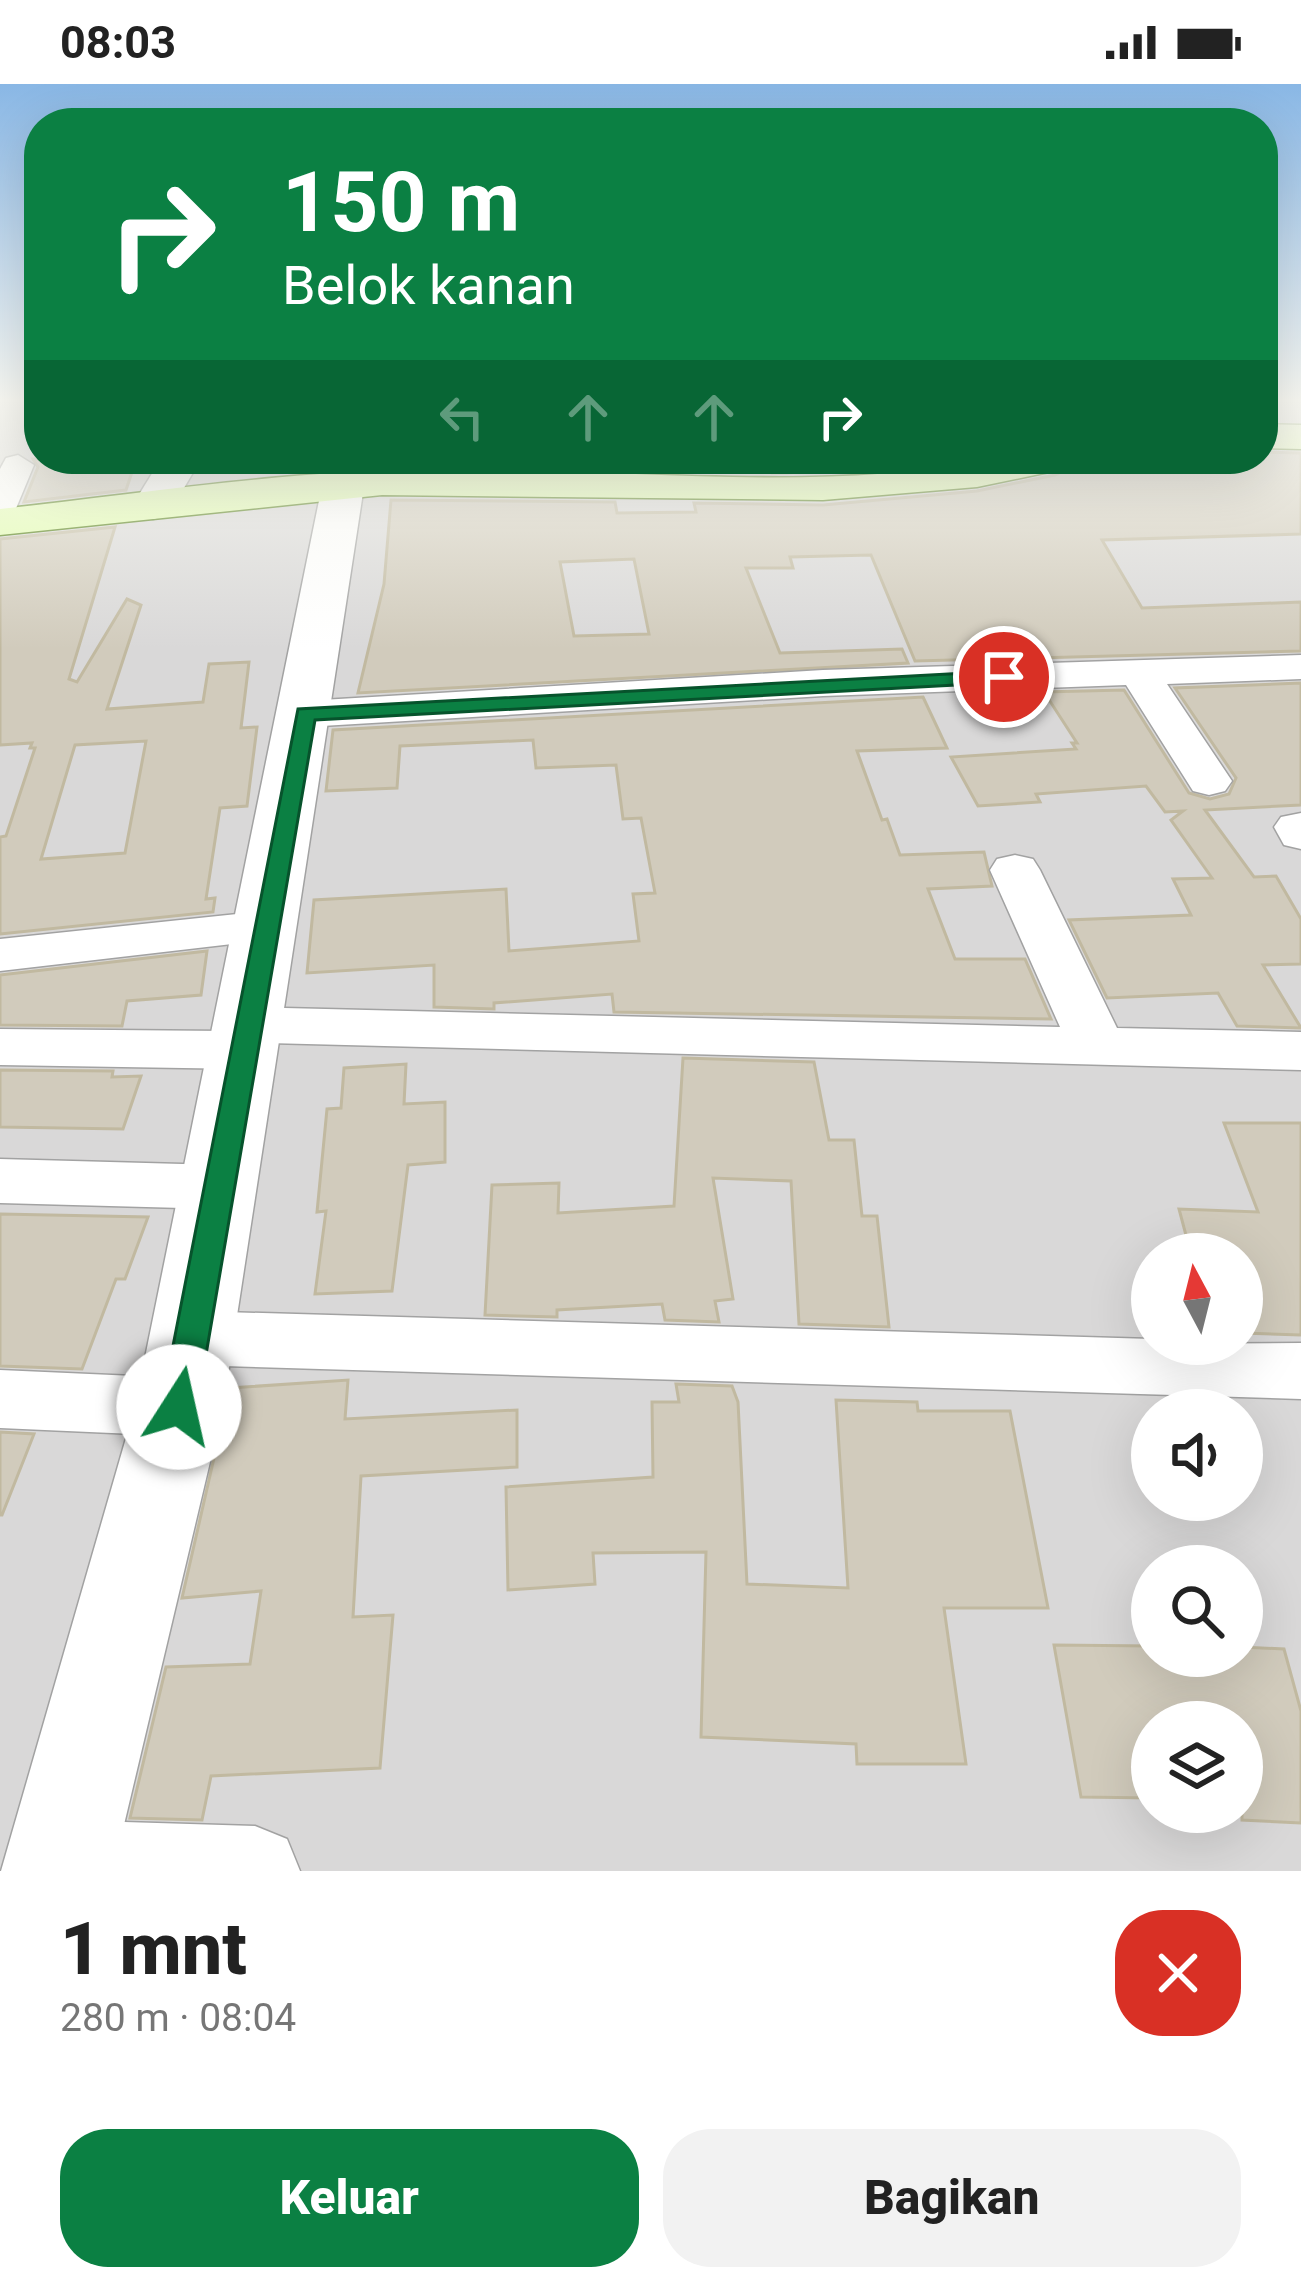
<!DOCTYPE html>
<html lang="id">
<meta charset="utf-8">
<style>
:root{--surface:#fff;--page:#f2f2f2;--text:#222;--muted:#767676;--accent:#0b8043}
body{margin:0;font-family:Roboto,sans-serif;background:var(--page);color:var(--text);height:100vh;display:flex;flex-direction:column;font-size:45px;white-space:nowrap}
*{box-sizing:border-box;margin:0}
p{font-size:39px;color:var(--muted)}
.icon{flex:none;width:66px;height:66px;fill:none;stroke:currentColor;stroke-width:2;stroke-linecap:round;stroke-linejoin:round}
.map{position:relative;height:1787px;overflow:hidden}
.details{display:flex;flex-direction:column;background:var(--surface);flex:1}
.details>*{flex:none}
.top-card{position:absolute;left:24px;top:24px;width:1254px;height:366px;border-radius:48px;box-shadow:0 12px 48px #0002;background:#0b8043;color:#fff;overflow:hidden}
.needle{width:78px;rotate:353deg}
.tools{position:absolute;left:1131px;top:1149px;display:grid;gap:24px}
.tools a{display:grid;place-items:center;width:132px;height:132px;border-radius:50%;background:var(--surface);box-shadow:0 12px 48px #0002;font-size:60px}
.pin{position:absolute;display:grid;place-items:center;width:102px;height:102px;color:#fff;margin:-51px;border:6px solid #fff;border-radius:50%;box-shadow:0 3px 12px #0007}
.me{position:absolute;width:132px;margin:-66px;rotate:10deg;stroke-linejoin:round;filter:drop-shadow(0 0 9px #0008)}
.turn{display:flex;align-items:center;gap:42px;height:252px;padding:0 60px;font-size:54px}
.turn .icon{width:156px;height:156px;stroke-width:2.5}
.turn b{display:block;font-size:84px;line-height:102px}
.lanes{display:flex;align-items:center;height:114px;padding:0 60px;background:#0003;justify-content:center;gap:60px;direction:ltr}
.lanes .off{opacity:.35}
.round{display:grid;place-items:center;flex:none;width:126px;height:126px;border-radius:48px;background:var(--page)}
.head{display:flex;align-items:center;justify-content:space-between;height:204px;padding:0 60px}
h1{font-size:72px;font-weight:800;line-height:90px}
.action{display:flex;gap:24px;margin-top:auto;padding:24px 60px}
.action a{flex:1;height:138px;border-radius:48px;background:var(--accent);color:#fff;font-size:48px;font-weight:800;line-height:138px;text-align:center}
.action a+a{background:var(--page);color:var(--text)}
.status{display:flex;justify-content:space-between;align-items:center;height:84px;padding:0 60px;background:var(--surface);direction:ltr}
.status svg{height:33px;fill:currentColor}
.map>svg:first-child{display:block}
.residential{fill:#d9d8d8;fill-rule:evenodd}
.building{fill:#d1cbbc;stroke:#c1b9a0;stroke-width:3;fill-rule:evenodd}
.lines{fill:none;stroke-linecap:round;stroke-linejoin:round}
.minor-casing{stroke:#a2a2a2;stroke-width:3}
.tertiary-casing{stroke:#a2a2a2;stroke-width:3}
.secondary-casing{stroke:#447400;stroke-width:3}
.minor{fill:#fff;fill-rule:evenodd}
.tertiary{fill:#fff;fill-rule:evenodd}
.secondary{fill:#e2ffac;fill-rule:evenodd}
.route{fill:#0b8043;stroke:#07532c;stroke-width:3}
</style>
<div class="status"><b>08:03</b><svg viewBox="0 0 49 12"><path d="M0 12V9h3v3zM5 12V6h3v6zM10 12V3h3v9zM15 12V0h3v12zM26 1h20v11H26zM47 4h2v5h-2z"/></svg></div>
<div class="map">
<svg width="1301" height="1787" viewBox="0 0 1301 1787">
<rect width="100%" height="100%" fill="#eeeedf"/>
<path class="residential" d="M 0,315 L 39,315 L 39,375 L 1263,375 L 1263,315 L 1301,315 L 1301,1787 L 0,1787 ZM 1152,1170 L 1242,1170 L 1242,1260 L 1152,1260 ZM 1152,1326 L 1242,1326 L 1242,1416 L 1152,1416 ZM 1152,1482 L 1242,1482 L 1242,1572 L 1152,1572 ZM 1152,1638 L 1242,1638 L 1242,1728 L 1152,1728 Z"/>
<g class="building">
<path d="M 1263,368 L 1301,369 L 1301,450 L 1102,456 L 1142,524 L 1301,518 L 1301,567 L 915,577 L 871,471 L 790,473 L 793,484 L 746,484 L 780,569 L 902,565 L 908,579 L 358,609 L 384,500 L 391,416 L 615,418 L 617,429 L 696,428 L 694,419 L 823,421 L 977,407 L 1055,391 L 1074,382 L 1246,378 L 1263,375 ZM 634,475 L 649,550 L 574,552 L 560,478 Z"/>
<path d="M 33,375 L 69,375 L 66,382 L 135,379 L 126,406 L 24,418 L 38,383 Z"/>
<path d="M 425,375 L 546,375 L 542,382 L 423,381 Z"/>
<path d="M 766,375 L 965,375 L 786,389 L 772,389 Z"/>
<path d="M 115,443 L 69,595 L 77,598 L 127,515 L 141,521 L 107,625 L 203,618 L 209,580 L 249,578 L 241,644 L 257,643 L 247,722 L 220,724 L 206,815 L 215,814 L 213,828 L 0,850 L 0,753 L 6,752 L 35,664 L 30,664 L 32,659 L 0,661 L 0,455 ZM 146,657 L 125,769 L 41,775 L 75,661 Z"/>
<path d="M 1301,599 L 1301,721 L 1205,726 L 1254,793 L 1276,792 L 1301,835 L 1301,880 L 1263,881 L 1301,944 L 1237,942 L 1218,909 L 1107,914 L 1069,836 L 1191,831 L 1173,795 L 1212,794 L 1171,736 L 1183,727 L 1165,728 L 1146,702 L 1036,710 L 1040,718 L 978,722 L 951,673 L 1076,665 L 1072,659 L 1077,659 L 1044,608 L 1124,606 L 1189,709 L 1210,715 L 1229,710 L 1236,694 L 1175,604 Z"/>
<path d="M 923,613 L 947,664 L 857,667 L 882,736 L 887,735 L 900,771 L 984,768 L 992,802 L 928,805 L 955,875 L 1025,875 L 1051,935 L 614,928 L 612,910 L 494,919 L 494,925 L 434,923 L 434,881 L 307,889 L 314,816 L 506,805 L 509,867 L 639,857 L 633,810 L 655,809 L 641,734 L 623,735 L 616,681 L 536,684 L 533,656 L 400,662 L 397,704 L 326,707 L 333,646 Z"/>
<path d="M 207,867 L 201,911 L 127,917 L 122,942 L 0,941 L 0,891 Z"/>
<path d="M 683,974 L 814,978 L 829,1056 L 854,1056 L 862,1132 L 877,1132 L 889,1243 L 799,1240 L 791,1097 L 713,1094 L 733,1215 L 715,1217 L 719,1238 L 665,1236 L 662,1220 L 557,1226 L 557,1233 L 485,1231 L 492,1101 L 559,1099 L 558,1129 L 674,1122 Z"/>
<path d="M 406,980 L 404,1020 L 445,1018 L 445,1078 L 408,1081 L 392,1207 L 315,1210 L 326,1127 L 317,1128 L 327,1025 L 341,1024 L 344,984 Z"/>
<path d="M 0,986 L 113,987 L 112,993 L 141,992 L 123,1045 L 0,1043 Z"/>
<path d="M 1224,1039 L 1301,1039 L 1301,1251 L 1242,1249 L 1242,1170 L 1191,1170 L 1179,1125 L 1258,1128 Z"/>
<path d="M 0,1130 L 148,1133 L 125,1195 L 116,1195 L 82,1285 L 0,1282 Z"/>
<path d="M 348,1296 L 345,1335 L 517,1326 L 517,1383 L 361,1392 L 353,1533 L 393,1531 L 380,1684 L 211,1692 L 202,1736 L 130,1734 L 166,1583 L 250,1580 L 261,1507 L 182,1514 L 230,1304 Z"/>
<path d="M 676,1300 L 732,1302 L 738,1318 L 747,1500 L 848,1504 L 836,1316 L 917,1318 L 918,1327 L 1010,1327 L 1048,1524 L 944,1524 L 966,1680 L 857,1680 L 856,1660 L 701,1653 L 706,1468 L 593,1469 L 595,1500 L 508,1506 L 506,1403 L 653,1393 L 652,1318 L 679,1318 Z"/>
<path d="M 0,1348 L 34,1350 L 2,1431 L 0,1431 Z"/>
<path d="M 1054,1561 L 1152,1562 L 1152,1572 L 1242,1572 L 1242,1563 L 1284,1565 L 1301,1627 L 1301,1739 L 1242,1736 L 1242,1638 L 1152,1638 L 1152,1714 L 1081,1713 Z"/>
</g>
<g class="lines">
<g class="minor-casing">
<g id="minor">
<path d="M 18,371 L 34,381 L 12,434 L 0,437 L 0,385 L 6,374 Z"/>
<path d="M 389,375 L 421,375 L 402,405 L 390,408 L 373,398 Z"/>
<path d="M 1301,571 L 1301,595 L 1167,600 L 1232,697 L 1225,707 L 1209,711 L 1193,707 L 1126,601 L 823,612 L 305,643 L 290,639 L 283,630 L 290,621 L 305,617 L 823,586 Z"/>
<path d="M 1301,729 L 1301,765 L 1284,761 L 1274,743 L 1281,733 Z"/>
<path d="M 1015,771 L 1033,775 L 1040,786 L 1117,944 L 1301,948 L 1301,986 L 268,959 L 272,966 L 264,979 L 244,985 L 0,981 L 0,945 L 224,947 L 220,941 L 228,928 L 248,923 L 1060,943 L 990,786 L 997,775 Z"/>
<path d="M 266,827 L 284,832 L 292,843 L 284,854 L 0,887 L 0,855 Z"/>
<path d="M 0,1075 L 219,1081 L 241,1087 L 250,1103 L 241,1119 L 219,1125 L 0,1119 Z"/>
<path d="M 191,1227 L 1152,1255 L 1152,1260 L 1301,1259 L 1301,1315 L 191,1281 L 167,1273 L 157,1254 L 167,1235 Z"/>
<path d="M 0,1286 L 179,1294 L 204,1302 L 215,1323 L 204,1344 L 179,1352 L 0,1344 Z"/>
<path d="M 59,1736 L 255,1742 L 287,1755 L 300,1787 L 16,1787 L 14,1781 L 27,1749 Z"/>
</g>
</g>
<g class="tertiary-casing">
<g id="tertiary">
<path d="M 161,375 L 201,375 L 168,431 L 153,435 L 138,431 L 132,422 Z"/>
<path d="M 343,390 L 358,393 L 364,402 L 223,1323 L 113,1787 L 1,1787 L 135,1323 L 322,402 L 328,393 Z"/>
</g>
</g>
<g class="secondary-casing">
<g id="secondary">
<path d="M 1263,340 L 1301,341 L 1301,365 L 1263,364 Z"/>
<path d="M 994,375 L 1074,375 L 1068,383 L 1054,387 L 977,403 L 823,416 L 382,411 L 0,451 L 0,425 C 145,409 291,386 437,385 C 621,383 811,411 994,375 Z"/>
</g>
</g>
<use href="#minor" class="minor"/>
<use href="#tertiary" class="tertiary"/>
<use href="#secondary" class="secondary"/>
</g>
<linearGradient id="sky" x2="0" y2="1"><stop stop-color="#89b7e5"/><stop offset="0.56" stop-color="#f7f7f1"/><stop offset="1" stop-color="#f7f7f1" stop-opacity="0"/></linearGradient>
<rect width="1301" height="565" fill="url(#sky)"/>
<path class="route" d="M 1004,587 L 1014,593 L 1011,598 L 315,636 L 197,1323 L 192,1333 L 179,1338 L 166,1333 L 161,1323 L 298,625 Z"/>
</svg>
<div class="tools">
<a><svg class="needle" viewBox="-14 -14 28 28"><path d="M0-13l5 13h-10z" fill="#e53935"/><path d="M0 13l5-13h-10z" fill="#767676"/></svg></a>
<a><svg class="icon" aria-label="sound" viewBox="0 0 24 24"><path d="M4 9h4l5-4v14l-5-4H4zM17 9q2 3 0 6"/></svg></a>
<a><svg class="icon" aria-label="search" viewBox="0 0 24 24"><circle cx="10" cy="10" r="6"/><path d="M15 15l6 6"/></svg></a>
<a><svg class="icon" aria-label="layers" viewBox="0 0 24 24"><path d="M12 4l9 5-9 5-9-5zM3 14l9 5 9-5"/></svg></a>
</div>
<div class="pin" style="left:1004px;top:593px;background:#d93025"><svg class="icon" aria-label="arrive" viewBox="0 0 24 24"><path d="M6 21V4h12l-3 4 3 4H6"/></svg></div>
<svg class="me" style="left:179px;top:1323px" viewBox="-20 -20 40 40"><circle r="19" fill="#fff"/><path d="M0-13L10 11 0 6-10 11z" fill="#0b8043"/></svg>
<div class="top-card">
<div class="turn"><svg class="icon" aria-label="right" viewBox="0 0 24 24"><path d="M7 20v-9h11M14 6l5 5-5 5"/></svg><div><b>150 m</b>Belok kanan</div></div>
<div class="lanes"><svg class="icon off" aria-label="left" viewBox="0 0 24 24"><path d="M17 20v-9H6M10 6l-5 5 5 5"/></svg><svg class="icon off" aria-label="ahead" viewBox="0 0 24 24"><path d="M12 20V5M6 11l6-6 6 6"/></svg><svg class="icon off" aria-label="ahead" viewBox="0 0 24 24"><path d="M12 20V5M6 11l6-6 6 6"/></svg><svg class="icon" aria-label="right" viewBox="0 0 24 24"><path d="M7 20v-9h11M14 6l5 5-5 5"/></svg></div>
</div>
</div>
<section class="details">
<div class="head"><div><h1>1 mnt</h1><p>280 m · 08:04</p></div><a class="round" style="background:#d93025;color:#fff"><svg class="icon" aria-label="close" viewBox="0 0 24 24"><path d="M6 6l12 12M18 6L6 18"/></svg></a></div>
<div class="action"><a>Keluar</a><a>Bagikan</a></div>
</section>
